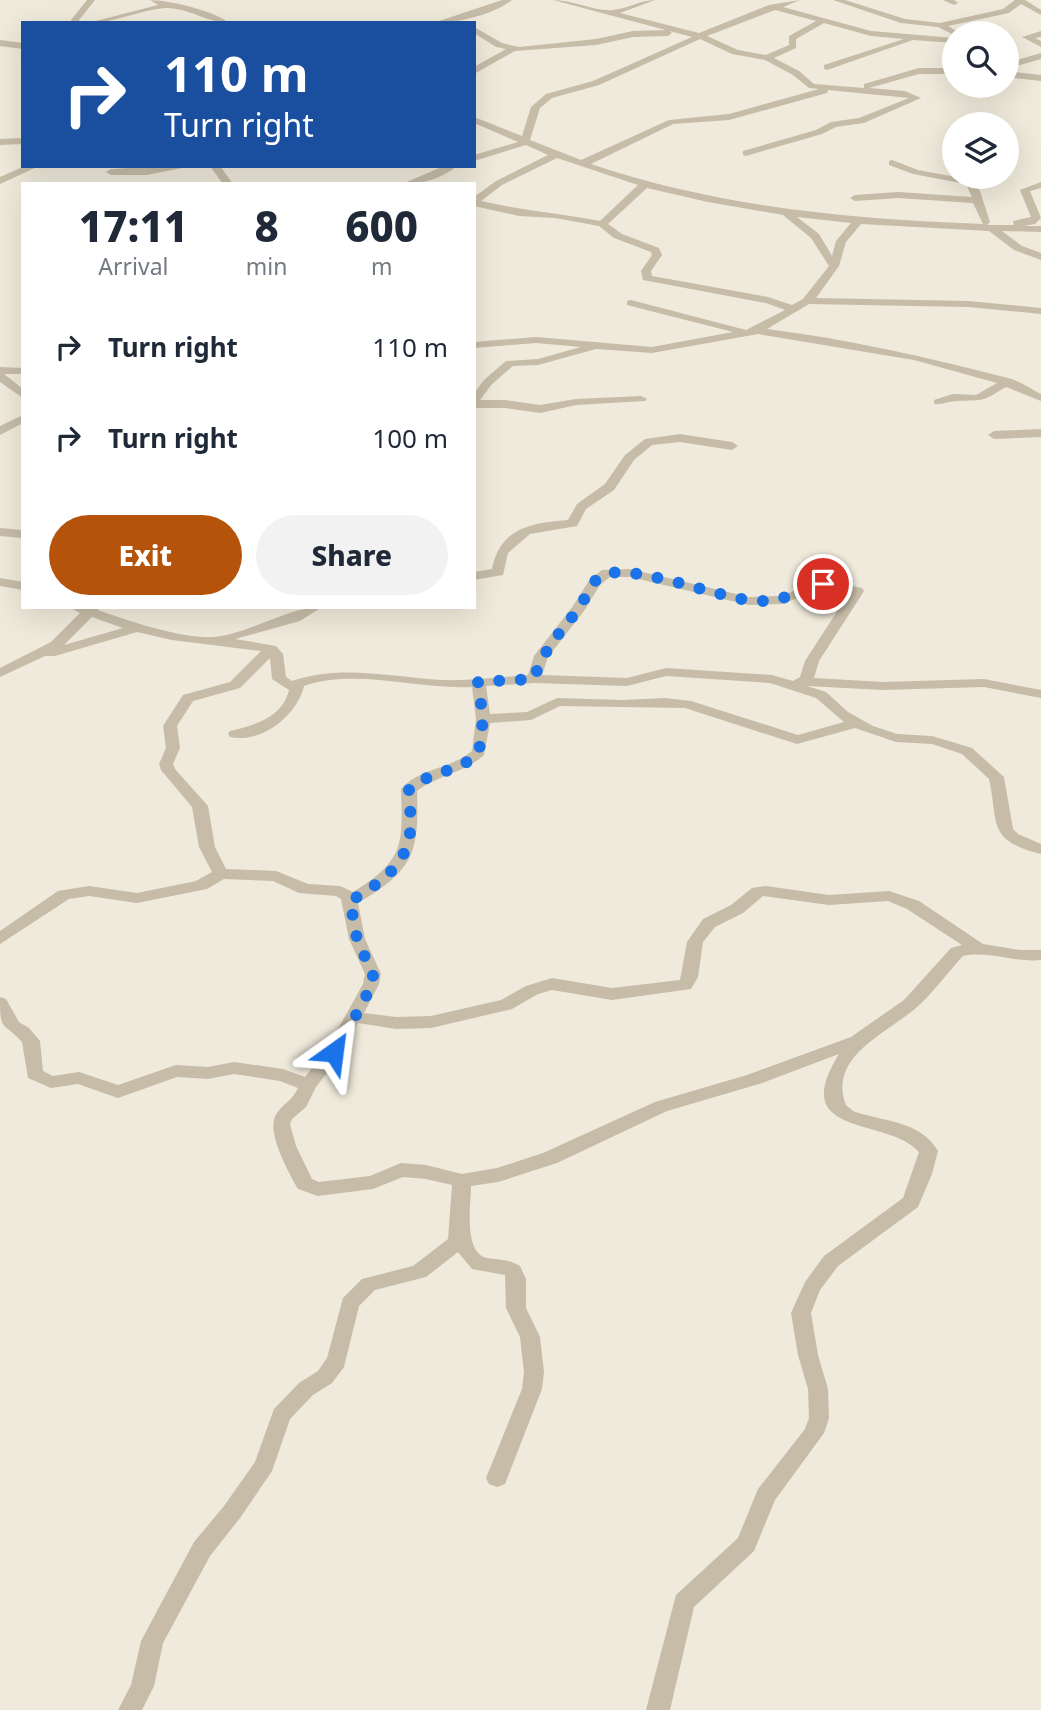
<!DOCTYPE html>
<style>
:root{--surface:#fff;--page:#f2f2f3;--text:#1f2937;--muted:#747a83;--accent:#b45309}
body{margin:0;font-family:"Noto Sans",sans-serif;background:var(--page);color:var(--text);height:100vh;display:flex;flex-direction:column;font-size:26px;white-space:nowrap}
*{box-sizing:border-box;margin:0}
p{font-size:23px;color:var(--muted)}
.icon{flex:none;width:38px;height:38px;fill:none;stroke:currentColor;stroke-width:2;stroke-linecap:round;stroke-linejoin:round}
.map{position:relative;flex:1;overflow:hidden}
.drawer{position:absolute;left:21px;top:182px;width:455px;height:427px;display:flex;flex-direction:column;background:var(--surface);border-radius:0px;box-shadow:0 7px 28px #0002}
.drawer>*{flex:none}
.guide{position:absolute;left:21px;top:21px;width:455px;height:147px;border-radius:0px;box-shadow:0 7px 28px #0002;background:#1a4fa0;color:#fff;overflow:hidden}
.tools{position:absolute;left:942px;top:21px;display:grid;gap:14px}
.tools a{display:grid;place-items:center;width:77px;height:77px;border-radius:50%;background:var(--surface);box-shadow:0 7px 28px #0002;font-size:35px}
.pin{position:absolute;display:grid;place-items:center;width:60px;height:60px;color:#fff;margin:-30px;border:4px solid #fff;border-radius:50%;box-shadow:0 2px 7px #0007}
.me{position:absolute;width:77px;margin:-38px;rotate:31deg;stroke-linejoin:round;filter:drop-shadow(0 0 5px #0008)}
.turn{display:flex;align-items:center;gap:24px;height:147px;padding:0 28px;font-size:32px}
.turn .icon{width:91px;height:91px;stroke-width:2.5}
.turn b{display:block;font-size:49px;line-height:60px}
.eta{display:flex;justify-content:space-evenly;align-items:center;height:119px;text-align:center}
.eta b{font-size:42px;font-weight:800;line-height:49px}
.cta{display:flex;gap:14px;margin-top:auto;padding:14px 28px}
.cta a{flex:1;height:80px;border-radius:42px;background:var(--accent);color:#fff;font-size:28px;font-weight:800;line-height:80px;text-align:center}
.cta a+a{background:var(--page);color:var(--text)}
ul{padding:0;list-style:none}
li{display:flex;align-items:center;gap:21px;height:91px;padding:0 28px}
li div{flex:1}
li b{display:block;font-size:26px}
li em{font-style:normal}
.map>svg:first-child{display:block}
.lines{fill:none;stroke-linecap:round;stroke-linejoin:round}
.minor{fill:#c6bca8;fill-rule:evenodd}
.route{stroke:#1a73e8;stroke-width:12;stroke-dasharray:0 21.6}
</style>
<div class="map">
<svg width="1041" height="1710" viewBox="0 0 1041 1710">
<rect width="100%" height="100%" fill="#efeadb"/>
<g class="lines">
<g class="minor">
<path d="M 87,0 L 95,0 L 79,20 L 80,23 L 72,23 L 71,20 Z"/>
<path d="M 150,0 C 169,0 215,11 229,23 C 208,23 187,7 165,8 C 139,10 115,23 88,23 L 158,5 Z"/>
<path d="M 502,0 L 512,0 C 493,15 457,23 433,23 Z"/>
<path d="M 553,0 C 572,0 598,12 612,10 C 628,9 639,0 655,0 L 620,13 L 699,33 L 769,5 L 800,0 L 783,7 L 871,31 L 954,38 L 954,43 L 913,40 L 827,70 L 824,69 L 824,65 L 904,39 L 871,36 L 824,23 L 796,39 L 796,48 L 774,58 L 799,71 L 814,84 L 864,88 L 864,84 L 919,68 L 954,68 L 954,74 L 919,74 L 869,88 L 905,91 L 921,98 L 864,123 L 836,127 L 822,134 L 746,156 L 743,155 L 743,151 L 816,130 L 831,122 L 859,118 L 909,98 L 828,90 L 827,93 L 729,120 L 673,124 L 591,164 C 718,207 849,219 983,224 L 973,203 L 898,198 L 855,201 L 850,198 L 855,195 L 898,192 L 972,197 L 966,184 L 913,174 L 889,165 L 889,161 L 892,160 L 918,170 L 972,180 L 980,191 L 990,222 L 987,225 L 1014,225 L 1013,221 L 1031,217 L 1020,190 L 1041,182 L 1041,188 L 1030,191 L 1041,218 L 1035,224 L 1024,226 L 1041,226 L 1041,232 L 1002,231 L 1022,246 L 1041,253 L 1041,260 L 1014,250 L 989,231 L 861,224 L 846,242 L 839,266 L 816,298 L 968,301 L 1041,308 L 1041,314 L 968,307 L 809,304 L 767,329 C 849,339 929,358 1008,378 C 1018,380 1031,389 1041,394 L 1041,401 L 1006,387 C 981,402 986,400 957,401 C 949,401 942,405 934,404 L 934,400 L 953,394 L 976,395 L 997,383 L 914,360 L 758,334 L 652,353 L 596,349 L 538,365 L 513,366 L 492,384 L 480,400 L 505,400 L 540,405 L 576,399 L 641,396 L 647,399 L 645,401 L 576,405 L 540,413 L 505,408 L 474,408 L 474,393 L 484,380 L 506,361 L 538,359 L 581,347 L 536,343 L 474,348 L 474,342 L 536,337 L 652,347 L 733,332 L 627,305 L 627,301 L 631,300 L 746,330 L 785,310 L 766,303 L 643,280 L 641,271 L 652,255 L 651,252 L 614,238 L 599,226 L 555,218 L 519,216 L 474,206 L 474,197 L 496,181 L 548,155 L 526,145 L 474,161 L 474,155 L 518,142 L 474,123 L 474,117 L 522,136 L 531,107 L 546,94 L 593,81 L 692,37 ZM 775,10 L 816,21 L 789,36 L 789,45 L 766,55 L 738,50 L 707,36 ZM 700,39 L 732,54 L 765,60 L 793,75 L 809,88 L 819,89 L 729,114 L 669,120 L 581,160 L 530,140 L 540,108 L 552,98 L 599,85 ZM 557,158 L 638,185 L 600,221 C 560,213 520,210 481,201 L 502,185 ZM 647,188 L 708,202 L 783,215 L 811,238 L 829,266 L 803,299 L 792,305 L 768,297 L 652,276 L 651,271 L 662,255 L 659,248 L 622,234 L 608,224 ZM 797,217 L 851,223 L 836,241 L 832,256 L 819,234 Z"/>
<path d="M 833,0 L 845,0 L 905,19 L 940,23 L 1003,9 L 1015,0 L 1025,0 L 1041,10 L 1041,15 L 1021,4 L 1009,13 L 948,26 L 960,33 L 954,35 L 938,27 L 901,23 Z"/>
<path d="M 943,0 L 954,0 L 958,3 L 954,5 Z"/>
<path d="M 474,27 L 502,43 L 519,47 L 596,39 L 633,31 L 668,30 L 672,33 L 668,36 L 633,37 L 596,45 L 515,51 L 474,74 L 474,67 L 506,49 L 496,47 L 474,33 Z"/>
<path d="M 1041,31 L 1041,37 L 1035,38 L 1041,41 L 1041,47 L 1022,37 Z"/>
<path d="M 0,40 L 23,43 L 23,49 L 0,46 Z"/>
<path d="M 1041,53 L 1041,59 L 1006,69 L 1006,63 Z"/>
<path d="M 1006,71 L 1041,75 L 1041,81 L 1006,77 Z"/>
<path d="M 23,138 L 23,144 L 0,145 L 0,139 Z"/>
<path d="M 25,166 L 39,166 L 0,184 L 0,177 Z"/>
<path d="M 166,166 L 192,166 L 147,175 L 111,175 L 106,172 L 111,169 Z"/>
<path d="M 210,166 L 220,166 L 233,184 L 223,184 Z"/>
<path d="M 444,166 L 457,166 C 441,179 422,184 402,184 Z"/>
<path d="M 0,367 L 23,368 L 23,374 L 4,374 L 23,389 L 23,398 L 0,382 Z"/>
<path d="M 23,415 L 23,423 L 0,435 L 0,426 Z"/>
<path d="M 1041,429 L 1041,437 L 994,439 L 988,435 L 994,431 Z"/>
<path d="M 680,434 L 732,442 L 738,446 L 732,450 L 680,442 L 652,445 L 634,460 L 614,490 L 586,509 L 577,526 L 530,534 L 508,553 L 503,575 L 474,580 L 474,572 L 492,569 C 500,528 531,523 568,520 L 577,504 L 605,484 L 625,455 L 645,439 Z"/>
<path d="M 0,528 L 23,530 L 23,538 L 0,536 Z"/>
<path d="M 630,569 L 749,597 L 780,596 L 823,580 L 862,588 L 864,591 L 819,661 L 814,678 L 883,682 L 984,679 L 1041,690 L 1041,698 L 984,687 L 883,690 L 807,686 L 826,692 L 848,712 L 873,726 L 897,734 L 932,736 L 972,748 L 1004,777 L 1013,829 L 1018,834 L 1041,844 L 1041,854 C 986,840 999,824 989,779 L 962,754 L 932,744 L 896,742 L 855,728 L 797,744 L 685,708 L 560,706 L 531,720 L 490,723 L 484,755 C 464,773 438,775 417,791 C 419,853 414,870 358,903 L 365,939 L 381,974 L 379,984 L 364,1013 L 396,1017 L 431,1016 L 501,1000 L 526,986 L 552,978 L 612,988 L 680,980 L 687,942 L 703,919 L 731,905 L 752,888 L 766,886 L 829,895 L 889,891 L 919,901 L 983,944 L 1020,950 L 1041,950 L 1041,960 C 1015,963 989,950 963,956 C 947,973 933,993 916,1008 C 887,1033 827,1057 846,1105 L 853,1111 C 883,1122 920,1120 938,1151 L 932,1174 L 918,1207 L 838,1266 L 820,1290 L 811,1313 L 818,1355 L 828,1389 L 829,1418 L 824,1433 L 775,1500 L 754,1551 L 694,1607 L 670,1710 L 646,1710 L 676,1595 L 738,1538 L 758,1489 L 805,1429 L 809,1418 L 808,1389 L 798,1355 L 791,1313 L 805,1282 L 824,1256 L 903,1198 L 919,1152 C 887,1116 786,1139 839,1054 L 759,1084 L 667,1111 L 557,1163 L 498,1182 L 471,1186 C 471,1204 463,1253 487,1258 C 499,1260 509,1259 520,1266 L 526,1279 L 526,1308 L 540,1337 L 544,1372 L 542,1389 L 505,1484 L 497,1487 L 489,1484 L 486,1478 L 522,1389 L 524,1372 L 520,1337 L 506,1308 L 505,1275 L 472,1269 L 458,1252 L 426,1277 L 375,1290 L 359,1306 L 344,1367 L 332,1383 L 313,1395 L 290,1419 L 272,1471 L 240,1518 L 210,1556 L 163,1643 L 154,1686 L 142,1710 L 118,1710 L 131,1685 L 141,1641 L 194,1542 L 224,1506 L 255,1462 L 274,1409 L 299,1383 L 318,1371 L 327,1358 L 343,1298 L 362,1279 L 413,1266 L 448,1239 L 452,1185 L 426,1179 L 403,1177 L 373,1189 L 318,1196 L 298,1189 C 289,1173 264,1129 277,1113 C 284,1103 293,1100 298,1088 L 280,1081 L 234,1074 L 208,1079 L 177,1077 L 118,1098 L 78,1084 L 51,1088 L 28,1078 L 22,1042 C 2,1020 0,1033 0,997 L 6,999 L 19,1022 L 29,1028 L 40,1041 L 43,1071 L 53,1076 L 79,1072 L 118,1085 L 176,1065 L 208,1067 L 234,1062 L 283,1069 L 305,1077 L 327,1049 L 363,984 L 365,974 L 349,939 L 341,899 L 336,896 L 299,893 L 273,881 L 224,879 L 207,889 L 137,903 L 89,896 L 69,899 L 0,944 L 0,931 L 58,891 L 89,886 L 137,893 L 196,881 L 212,872 L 199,847 L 192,807 L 161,770 L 159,764 L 166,748 L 163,726 L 183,695 L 230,682 L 261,651 L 172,640 L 137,632 L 55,656 L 45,656 L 0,677 L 0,668 L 51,642 L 80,613 L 69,607 L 101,607 L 98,610 C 130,621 181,639 214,637 C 249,634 287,607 322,607 L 300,621 L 235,639 L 276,646 L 283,654 L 286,677 L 292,681 C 342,664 390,677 442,680 C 470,681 500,677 528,675 L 534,656 L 573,606 L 590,579 L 602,570 ZM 610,577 L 630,577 L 749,605 L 782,604 L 824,588 L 849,593 L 805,661 L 800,677 L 793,681 L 772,675 L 666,668 L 627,678 L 542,675 L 548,657 L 584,611 L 600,585 ZM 92,617 L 123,628 L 64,645 ZM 270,658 L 272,679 L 289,690 C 282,718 255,725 230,731 L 228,734 L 230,737 C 261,744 297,716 304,686 C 357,668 417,690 472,687 L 476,719 L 472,751 C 451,769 419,768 401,789 C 403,845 404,861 353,892 L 340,886 L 308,884 L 276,871 L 226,869 L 215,847 L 208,806 L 175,769 L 173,764 L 180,748 L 177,726 L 193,701 L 240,688 ZM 666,676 L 770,683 L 816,698 L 844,722 L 798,735 L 691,701 L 665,698 L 622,700 L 557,698 L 527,712 L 490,714 L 486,686 L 534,683 L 627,686 ZM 763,896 L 829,905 L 888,901 L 907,909 L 962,945 L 951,948 L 904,1000 L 851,1037 L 747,1075 L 655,1102 L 543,1153 L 497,1168 L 462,1174 L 426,1165 L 401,1163 L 370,1176 L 319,1182 L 312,1179 L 296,1146 L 290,1124 L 292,1119 L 306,1107 L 316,1087 L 340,1056 L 358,1023 L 396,1029 L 431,1028 L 512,1009 L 538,994 L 552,990 L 612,1000 L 691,989 L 698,977 L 703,942 L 715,927 L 743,913 Z"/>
<path d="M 0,578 L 23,582 L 23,590 L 0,586 Z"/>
</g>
</g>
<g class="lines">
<path class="route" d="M 334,1052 L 355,1017 L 372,985 L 373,975 L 357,939 L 350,901 C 376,886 406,867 410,833 C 412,819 409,803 409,789 C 429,771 460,773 479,752 L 483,719 L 478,682 L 534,679 C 543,650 561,632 579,608 C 586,598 590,583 600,577 C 625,559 723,600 756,601 C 785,602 797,591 823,584"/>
</g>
</svg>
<div class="tools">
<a><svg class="icon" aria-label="search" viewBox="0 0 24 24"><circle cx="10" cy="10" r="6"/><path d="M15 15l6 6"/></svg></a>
<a><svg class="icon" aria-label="layers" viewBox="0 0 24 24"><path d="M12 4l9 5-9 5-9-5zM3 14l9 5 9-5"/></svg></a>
</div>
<div class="pin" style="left:823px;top:584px;background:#d93025"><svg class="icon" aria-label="arrive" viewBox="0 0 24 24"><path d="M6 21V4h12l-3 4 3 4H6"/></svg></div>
<svg class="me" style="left:334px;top:1052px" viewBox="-20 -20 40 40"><path d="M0-17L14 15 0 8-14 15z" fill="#1a73e8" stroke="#fff" stroke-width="4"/></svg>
<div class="guide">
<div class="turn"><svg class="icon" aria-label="right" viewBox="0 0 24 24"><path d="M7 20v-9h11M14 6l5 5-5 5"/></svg><div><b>110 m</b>Turn right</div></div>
</div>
<section class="drawer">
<div class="eta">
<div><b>17:11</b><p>Arrival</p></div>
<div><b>8</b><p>min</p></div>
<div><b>600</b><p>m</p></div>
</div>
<ul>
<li><svg class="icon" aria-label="right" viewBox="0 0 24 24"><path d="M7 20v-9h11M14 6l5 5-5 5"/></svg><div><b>Turn right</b></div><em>110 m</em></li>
<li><svg class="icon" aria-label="right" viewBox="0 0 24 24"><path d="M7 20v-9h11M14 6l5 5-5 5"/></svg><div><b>Turn right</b></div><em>100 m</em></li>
</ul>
<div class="cta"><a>Exit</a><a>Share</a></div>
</section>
</div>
